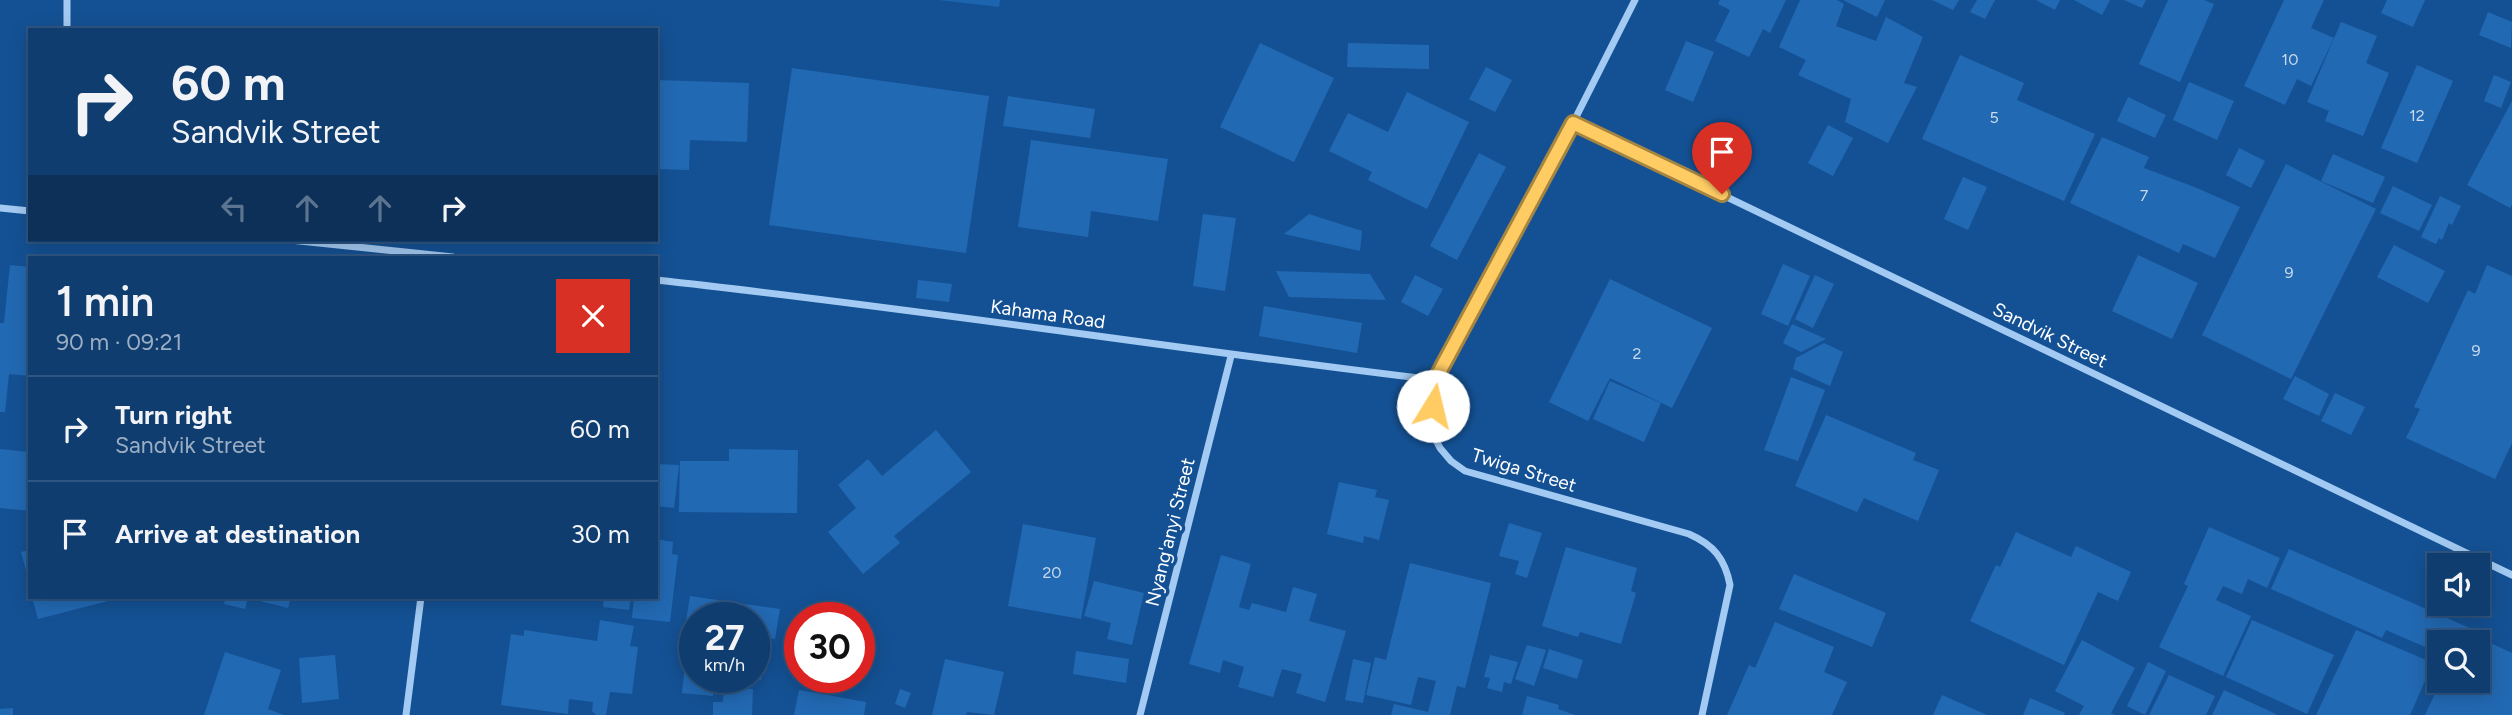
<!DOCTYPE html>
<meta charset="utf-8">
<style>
:root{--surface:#0f3d6f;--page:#184474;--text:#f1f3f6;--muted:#9baec3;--line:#2f5682}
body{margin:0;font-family:Figtree,sans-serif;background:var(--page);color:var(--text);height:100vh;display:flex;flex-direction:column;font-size:26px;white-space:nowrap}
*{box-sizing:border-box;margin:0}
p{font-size:23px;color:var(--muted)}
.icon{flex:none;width:38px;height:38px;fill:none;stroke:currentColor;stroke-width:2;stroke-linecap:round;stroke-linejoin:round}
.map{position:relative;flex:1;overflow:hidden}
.drawer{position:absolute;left:28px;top:256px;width:630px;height:343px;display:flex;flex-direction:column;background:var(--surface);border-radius:0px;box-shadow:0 4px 18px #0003,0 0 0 2px var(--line)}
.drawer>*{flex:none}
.banner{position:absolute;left:28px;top:28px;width:630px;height:214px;border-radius:0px;box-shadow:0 4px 18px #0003,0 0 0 2px var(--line);background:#0f3d6f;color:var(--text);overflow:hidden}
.fabs{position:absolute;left:2427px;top:553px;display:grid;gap:14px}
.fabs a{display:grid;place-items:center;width:63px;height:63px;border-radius:0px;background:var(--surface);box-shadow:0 4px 18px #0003,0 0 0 2px var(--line);font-size:35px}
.speed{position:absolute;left:679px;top:602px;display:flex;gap:14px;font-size:35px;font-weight:700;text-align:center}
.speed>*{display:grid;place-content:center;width:91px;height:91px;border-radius:50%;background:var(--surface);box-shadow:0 4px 18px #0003,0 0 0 2px var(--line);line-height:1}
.speed small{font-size:18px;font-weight:400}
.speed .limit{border:10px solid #d22;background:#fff;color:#111}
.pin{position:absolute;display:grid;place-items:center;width:60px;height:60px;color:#fff;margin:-72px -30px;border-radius:50% 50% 50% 0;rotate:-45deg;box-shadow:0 0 7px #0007}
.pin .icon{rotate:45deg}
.me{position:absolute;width:77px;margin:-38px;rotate:9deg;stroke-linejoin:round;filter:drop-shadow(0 0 5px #0008)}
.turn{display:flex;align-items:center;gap:24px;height:147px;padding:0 28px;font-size:32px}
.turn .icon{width:91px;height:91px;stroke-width:2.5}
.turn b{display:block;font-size:49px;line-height:60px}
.lanes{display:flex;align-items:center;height:66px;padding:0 28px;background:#0003;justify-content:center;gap:35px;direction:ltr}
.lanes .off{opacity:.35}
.round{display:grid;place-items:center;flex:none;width:74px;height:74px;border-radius:0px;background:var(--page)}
.overview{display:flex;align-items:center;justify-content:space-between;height:119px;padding:0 28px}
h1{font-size:42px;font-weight:600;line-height:52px}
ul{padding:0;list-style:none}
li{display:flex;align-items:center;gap:21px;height:105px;padding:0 28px;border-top:2px solid var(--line)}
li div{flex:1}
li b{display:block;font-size:26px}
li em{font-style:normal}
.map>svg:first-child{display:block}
.green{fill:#1c64ae}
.building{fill:#2269b3}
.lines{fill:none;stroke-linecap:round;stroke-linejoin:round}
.street{stroke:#a3caf2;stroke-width:7}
.route-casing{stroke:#a68541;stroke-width:18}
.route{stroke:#ffcc64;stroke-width:12}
.labels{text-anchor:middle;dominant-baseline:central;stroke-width:7;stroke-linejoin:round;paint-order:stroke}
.number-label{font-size:16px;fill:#c8daec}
.street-label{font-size:19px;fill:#fff;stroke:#145194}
</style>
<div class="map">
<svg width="2512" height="715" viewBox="0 0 2512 715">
<rect width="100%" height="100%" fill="#145194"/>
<path class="green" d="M 939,0 L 1000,0 L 999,7 Z"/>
<g class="building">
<path d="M 1720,0 L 1786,0 L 1770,33 L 1763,29 L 1749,57 L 1715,41 L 1730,10 L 1718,4 Z"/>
<path d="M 1800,0 L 1837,0 L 1844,4 L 1836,26 L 1876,41 L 1886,17 L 1923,37 L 1904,83 L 1917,87 L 1888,143 L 1845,122 L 1851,99 L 1798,75 L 1806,60 L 1779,47 Z"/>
<path d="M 1843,0 L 1885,0 L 1877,17 Z"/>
<path d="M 1932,0 L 1959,0 L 1953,10 Z"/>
<path d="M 1977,0 L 1995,0 L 1985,19 L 1970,12 Z"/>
<path d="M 2036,0 L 2060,0 L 2055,10 Z"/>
<path d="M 2074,0 L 2110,0 L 2102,15 Z"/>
<path d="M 2124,0 L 2146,0 L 2142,8 Z"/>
<path d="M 2168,0 L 2204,0 L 2214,4 L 2180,82 L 2139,64 Z"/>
<path d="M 2284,0 L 2324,0 L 2311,28 L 2334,38 L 2311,86 L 2297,79 L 2285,105 L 2244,86 Z"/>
<path d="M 2387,0 L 2425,0 L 2413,27 L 2381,13 Z"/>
<path d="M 2488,12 L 2512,22 L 2511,48 L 2479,35 Z"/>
<path d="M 2341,22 L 2377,36 L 2366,63 L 2389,73 L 2363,136 L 2325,121 L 2329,111 L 2307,102 Z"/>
<path d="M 1686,41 L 1714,52 L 1693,102 L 1665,90 Z"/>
<path d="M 1260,43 L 1334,78 L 1294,162 L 1220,127 Z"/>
<path d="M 1348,43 L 1429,45 L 1429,69 L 1347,67 Z"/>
<path d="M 1960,55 L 2024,83 L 2017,100 L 2095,134 L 2064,201 L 1922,139 Z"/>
<path d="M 2417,65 L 2453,81 L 2417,163 L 2381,148 Z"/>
<path d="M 1486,67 L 1512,80 L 1495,112 L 1469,99 Z"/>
<path d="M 792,68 L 989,96 L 966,253 L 769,225 Z"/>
<path d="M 2494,75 L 2511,82 L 2501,108 L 2484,101 Z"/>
<path d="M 656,80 L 749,83 L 747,142 L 690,140 L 689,170 L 656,169 Z"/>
<path d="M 2189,82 L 2234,101 L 2217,140 L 2173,120 Z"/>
<path d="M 1407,92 L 1469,122 L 1427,209 L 1368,180 L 1372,172 L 1329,151 L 1348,113 L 1388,132 Z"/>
<path d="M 1008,96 L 1095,109 L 1090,138 L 1003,126 Z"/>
<path d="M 2128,97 L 2166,115 L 2155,138 L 2117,121 Z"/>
<path d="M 2512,101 L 2512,205 L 2510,208 L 2467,185 Z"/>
<path d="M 1828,125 L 1853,138 L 1833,176 L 1808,163 Z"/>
<path d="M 2102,137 L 2149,157 L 2144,168 L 2197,188 L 2240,207 L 2215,258 L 2183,244 L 2179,253 L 2070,203 Z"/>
<path d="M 1031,140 L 1168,159 L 1158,221 L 1091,211 L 1088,237 L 1018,227 Z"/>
<path d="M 2239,148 L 2265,161 L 2251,188 L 2226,175 Z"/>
<path d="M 1479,153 L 1506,167 L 1457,260 L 1430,246 Z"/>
<path d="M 2333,154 L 2385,177 L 2373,203 L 2321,181 Z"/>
<path d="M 2286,164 L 2376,209 L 2291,379 L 2202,335 Z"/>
<path d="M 1963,177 L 1987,187 L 1968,230 L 1944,219 Z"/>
<path d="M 2393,186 L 2432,205 L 2419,231 L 2380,213 Z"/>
<path d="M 2440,196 L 2461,206 L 2452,225 L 2449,223 L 2442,240 L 2439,238 L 2436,244 L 2421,237 Z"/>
<path d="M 1203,214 L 1236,218 L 1225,291 L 1193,286 Z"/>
<path d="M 1309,214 L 1362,231 L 1360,251 L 1284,234 Z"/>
<path d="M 2394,245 L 2445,271 L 2428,303 L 2377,277 Z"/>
<path d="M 2138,255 L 2198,283 L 2172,339 L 2112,311 Z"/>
<path d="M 1783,264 L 1810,276 L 1788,326 L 1761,314 Z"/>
<path d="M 10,265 L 30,267 L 30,376 L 9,374 L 5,412 L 0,412 L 0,323 L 4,323 Z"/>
<path d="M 2487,265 L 2512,276 L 2512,443 L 2495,479 L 2406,438 L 2420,409 L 2414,407 L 2468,290 L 2475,294 Z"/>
<path d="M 1276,271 L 1370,274 L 1386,300 L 1289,297 Z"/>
<path d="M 1415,275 L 1443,289 L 1428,316 L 1401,302 Z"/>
<path d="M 1815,275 L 1834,284 L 1813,328 L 1795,319 Z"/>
<path d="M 1610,279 L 1712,328 L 1672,408 L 1610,378 L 1588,421 L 1549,402 Z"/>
<path d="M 918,280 L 952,284 L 949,302 L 916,298 Z"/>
<path d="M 1264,306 L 1362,323 L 1357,353 L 1259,336 Z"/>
<path d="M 1792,324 L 1826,339 L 1801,352 L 1783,343 Z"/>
<path d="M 1824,343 L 1843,352 L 1830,386 L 1793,369 L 1796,358 Z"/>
<path d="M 2295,376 L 2329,394 L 2319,416 L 2283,399 Z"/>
<path d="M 1791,377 L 1825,390 L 1798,461 L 1764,450 Z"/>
<path d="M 1610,381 L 1661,403 L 1644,442 L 1593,419 Z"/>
<path d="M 2335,393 L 2365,407 L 2351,435 L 2321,421 Z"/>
<path d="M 1826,415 L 1916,453 L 1913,460 L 1939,470 L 1918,521 L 1864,498 L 1857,512 L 1795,486 Z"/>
<path d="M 936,430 L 971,472 L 894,536 L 900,543 L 863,574 L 828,532 L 856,508 L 838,485 L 868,459 L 882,476 Z"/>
<path d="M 0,449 L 30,452 L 30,511 L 0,508 Z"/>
<path d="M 729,449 L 798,450 L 797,513 L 679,512 L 680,461 L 729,461 Z"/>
<path d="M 656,464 L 679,465 L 674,508 L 656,506 Z"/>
<path d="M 1339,482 L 1377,490 L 1375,497 L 1389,500 L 1379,540 L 1364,536 L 1363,543 L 1327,534 Z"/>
<path d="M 1509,523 L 1542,533 L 1527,578 L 1515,574 L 1519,561 L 1499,556 Z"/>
<path d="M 1023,524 L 1096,538 L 1081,619 L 1008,606 Z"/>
<path d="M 2209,527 L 2280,558 L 2267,588 L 2248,579 L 2242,594 L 2223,586 L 2216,600 L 2251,616 L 2223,676 L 2159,647 L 2188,586 L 2184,584 Z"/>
<path d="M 2016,532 L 2071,557 L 2076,546 L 2131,572 L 2118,601 L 2098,592 L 2064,665 L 1970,621 L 1996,565 L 2000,567 Z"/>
<path d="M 656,539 L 673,542 L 672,554 L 678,555 L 670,622 L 632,618 L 634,597 L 656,597 Z"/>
<path d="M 1566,547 L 1637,568 L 1631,591 L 1636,593 L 1621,644 L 1580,632 L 1578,637 L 1542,626 Z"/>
<path d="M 2289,549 L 2479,632 L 2474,642 L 2447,633 L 2443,642 L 2440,642 L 2439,653 L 2386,630 L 2382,638 L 2271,589 Z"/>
<path d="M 30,550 L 30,582 L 29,582 L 21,552 Z"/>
<path d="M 1221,555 L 1251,564 L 1239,607 L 1249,610 L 1252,603 L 1286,612 L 1293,587 L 1317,594 L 1309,621 L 1346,631 L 1325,702 L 1296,693 L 1302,674 L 1282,669 L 1273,697 L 1238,687 L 1244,667 L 1223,660 L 1220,673 L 1189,664 Z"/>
<path d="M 1410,563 L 1491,583 L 1465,688 L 1457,686 L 1450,715 L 1391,715 L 1394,704 L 1428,712 L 1436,681 L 1418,677 L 1411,705 L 1366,695 L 1375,657 L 1386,660 Z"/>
<path d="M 1794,574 L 1886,613 L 1872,647 L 1779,609 Z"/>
<path d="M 1094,581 L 1144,593 L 1132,645 L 1107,639 L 1111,623 L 1084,616 Z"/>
<path d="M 690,596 L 780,609 L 775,639 L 754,636 L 754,618 L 695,618 L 695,628 L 685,626 Z"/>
<path d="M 32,597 L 116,597 L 116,599 L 38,619 Z"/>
<path d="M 226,597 L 291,597 L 288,608 L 248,598 L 245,609 L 224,604 Z"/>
<path d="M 604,597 L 631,597 L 629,610 L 603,607 Z"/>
<path d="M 600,620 L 634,626 L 630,646 L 638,647 L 632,694 L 610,692 L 606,715 L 596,715 L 592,711 L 593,702 L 569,699 L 568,714 L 501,705 L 511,634 L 524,636 L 524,630 L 597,641 Z"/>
<path d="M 2252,620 L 2334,655 L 2307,714 L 2226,677 Z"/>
<path d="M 1775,622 L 1834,647 L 1824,672 L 1847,682 L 1832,715 L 1727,715 L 1749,665 L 1755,668 Z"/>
<path d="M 2356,630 L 2433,663 L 2410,715 L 2316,715 Z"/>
<path d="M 2480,638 L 2512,653 L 2512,715 L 2425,715 L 2441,681 L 2478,681 Z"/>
<path d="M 2082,640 L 2135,668 L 2111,713 L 2115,715 L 2079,715 L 2084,706 L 2055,691 Z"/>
<path d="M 754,645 L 766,647 L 761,680 L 754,679 Z"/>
<path d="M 1527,645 L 1546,650 L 1534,686 L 1515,679 Z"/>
<path d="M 1549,649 L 1583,660 L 1577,679 L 1543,668 Z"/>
<path d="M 1076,651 L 1129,659 L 1126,683 L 1073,674 Z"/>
<path d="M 225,652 L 281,670 L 268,709 L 284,715 L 204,715 Z"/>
<path d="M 335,655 L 339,699 L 302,703 L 299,658 Z"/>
<path d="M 1490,655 L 1518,662 L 1511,684 L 1504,682 L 1502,692 L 1487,688 L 1490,678 L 1484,677 Z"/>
<path d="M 945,659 L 1004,672 L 994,715 L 967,712 L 966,715 L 932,715 Z"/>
<path d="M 1353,659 L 1371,663 L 1363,703 L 1345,700 Z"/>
<path d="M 2148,662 L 2166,671 L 2145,715 L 2127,706 Z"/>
<path d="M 685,665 L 695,666 L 695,677 L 715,677 L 713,696 L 682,693 Z"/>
<path d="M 2169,675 L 2215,696 L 2206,715 L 2149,715 Z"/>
<path d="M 724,687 L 753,689 L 752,715 L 713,715 L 713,702 L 723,702 Z"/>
<path d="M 900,689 L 911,693 L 905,708 L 895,704 Z"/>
<path d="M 799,690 L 866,702 L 864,715 L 794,715 Z"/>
<path d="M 2224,690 L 2278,715 L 2212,715 Z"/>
<path d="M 1942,695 L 1987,715 L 1933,715 Z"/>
<path d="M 1527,696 L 1559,705 L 1558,709 L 1575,715 L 1522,715 Z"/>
<path d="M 2030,698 L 2065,713 L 2064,715 L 2023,715 Z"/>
<path d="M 13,708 L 13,715 L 0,715 L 0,709 Z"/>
</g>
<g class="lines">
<g class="street">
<path d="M 1635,0 L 1573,123 L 1435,380 L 1432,432 L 1440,448 L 1451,461 L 1465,471 L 1689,534 C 1714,545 1725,559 1730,585 L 1702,715"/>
<path d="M 67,30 L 67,0"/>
<path d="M 1573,123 L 2512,575"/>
<path d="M 0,208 L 30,211"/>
<path d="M 290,240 L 453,257"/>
<path d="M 656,280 C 916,308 1175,349 1435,380"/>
<path d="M 406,715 L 421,597"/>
<path d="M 1140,715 L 1231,356"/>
</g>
</g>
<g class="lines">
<g class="route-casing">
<path id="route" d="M 1433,406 L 1435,380 L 1573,123 L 1722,194"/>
</g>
<use href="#route" class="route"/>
</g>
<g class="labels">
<g class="number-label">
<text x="2290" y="59">10</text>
<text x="2417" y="115">12</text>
<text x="1994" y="117">5</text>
<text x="2144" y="195">7</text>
<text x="2289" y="272">9</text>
<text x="2476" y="350">9</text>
<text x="1637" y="353">2</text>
<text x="1052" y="572">20</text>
</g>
<g class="street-label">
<text transform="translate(1048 314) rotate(8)">Kahama Road</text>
<text transform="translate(2050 335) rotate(26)">Sandvik Street</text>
<text transform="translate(1524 470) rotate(17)">Twiga Street</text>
<text transform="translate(1170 532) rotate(-76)">Nyang'anyi Street</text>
</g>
</g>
</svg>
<div class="fabs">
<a><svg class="icon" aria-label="sound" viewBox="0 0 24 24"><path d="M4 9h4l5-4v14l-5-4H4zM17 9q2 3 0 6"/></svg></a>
<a><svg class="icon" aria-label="search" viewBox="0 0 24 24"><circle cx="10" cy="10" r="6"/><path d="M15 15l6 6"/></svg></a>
</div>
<div class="speed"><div>27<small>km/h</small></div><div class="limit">30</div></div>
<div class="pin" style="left:1722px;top:194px;background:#d93025"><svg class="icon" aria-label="arrive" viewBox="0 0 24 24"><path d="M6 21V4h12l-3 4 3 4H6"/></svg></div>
<svg class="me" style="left:1433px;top:406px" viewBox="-20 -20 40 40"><circle r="19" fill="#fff"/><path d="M0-13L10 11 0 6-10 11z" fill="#ffcc64"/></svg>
<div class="banner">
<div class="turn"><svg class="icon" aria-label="right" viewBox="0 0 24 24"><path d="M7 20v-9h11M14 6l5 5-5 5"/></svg><div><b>60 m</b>Sandvik Street</div></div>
<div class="lanes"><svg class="icon off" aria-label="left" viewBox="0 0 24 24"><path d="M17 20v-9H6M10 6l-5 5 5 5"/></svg><svg class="icon off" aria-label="ahead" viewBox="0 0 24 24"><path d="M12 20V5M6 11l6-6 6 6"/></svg><svg class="icon off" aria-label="ahead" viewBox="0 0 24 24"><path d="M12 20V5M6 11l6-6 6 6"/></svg><svg class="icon" aria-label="right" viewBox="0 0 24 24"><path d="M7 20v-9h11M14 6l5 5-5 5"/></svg></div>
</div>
<section class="drawer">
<div class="overview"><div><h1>1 min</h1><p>90 m · 09:21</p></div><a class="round" style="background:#d93025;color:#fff"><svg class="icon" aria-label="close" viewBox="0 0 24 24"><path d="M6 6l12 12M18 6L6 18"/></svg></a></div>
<ul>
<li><svg class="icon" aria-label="right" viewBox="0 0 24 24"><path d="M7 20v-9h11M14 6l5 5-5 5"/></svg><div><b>Turn right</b><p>Sandvik Street</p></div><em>60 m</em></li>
<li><svg class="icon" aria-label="arrive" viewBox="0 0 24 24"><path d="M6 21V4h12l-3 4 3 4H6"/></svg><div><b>Arrive at destination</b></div><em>30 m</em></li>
</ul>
</section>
</div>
